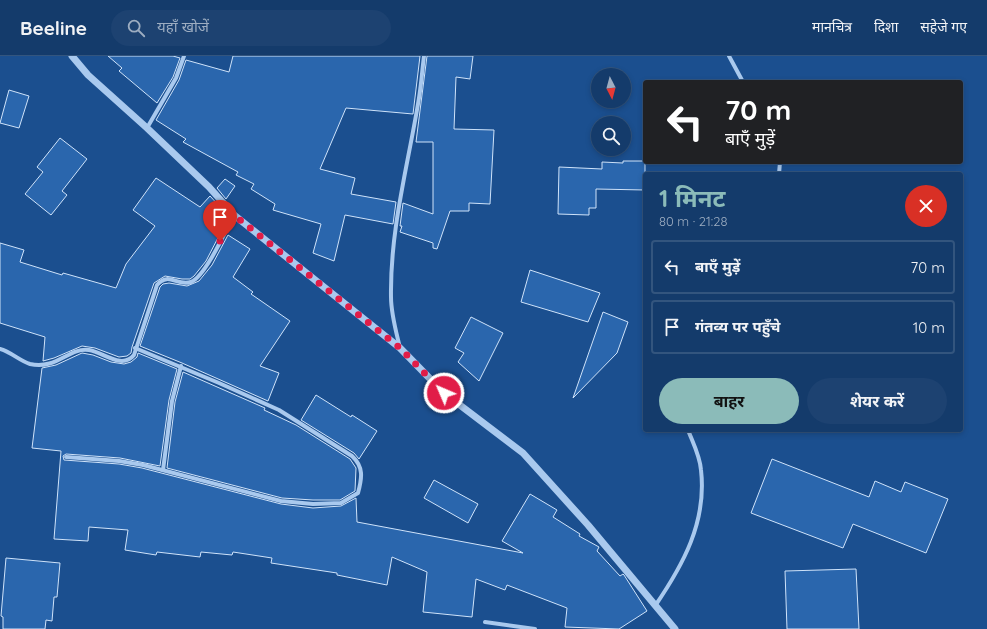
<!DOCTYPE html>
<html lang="hi">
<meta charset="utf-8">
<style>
:root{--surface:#143b6b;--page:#1d4271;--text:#f1f3f6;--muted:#9dadc1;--line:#33557e;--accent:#8bbbb9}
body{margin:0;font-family:Quicksand,"Noto Sans Devanagari",sans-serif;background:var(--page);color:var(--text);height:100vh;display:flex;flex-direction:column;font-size:15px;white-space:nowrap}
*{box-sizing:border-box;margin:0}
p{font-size:13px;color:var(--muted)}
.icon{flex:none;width:22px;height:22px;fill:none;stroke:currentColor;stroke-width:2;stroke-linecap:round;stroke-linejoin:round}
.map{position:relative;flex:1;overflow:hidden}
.panel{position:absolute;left:643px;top:116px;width:320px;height:260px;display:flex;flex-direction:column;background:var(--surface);border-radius:4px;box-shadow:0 2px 6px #0003,0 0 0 1px var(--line)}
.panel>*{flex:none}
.guide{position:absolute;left:643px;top:24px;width:320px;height:84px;border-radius:4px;box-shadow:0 2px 6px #0003,0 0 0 1px var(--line);background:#202124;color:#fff;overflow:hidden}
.needle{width:26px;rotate:174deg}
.controls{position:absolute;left:591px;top:12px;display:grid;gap:8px}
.controls a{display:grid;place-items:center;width:40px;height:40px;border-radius:50%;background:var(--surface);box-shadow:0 2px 6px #0003,0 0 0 1px var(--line);font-size:20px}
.pin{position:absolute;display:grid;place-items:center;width:34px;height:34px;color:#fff;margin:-41px -17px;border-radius:50% 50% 50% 0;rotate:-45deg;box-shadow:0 0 4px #0007}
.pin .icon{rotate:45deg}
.me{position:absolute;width:44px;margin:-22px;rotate:315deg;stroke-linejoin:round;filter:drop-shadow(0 0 3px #0008)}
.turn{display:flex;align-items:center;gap:14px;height:84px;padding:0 16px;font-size:18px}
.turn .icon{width:52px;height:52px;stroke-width:2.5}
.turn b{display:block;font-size:28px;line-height:34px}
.round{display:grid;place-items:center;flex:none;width:42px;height:42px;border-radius:21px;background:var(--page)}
.headline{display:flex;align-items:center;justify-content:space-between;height:68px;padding:0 16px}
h1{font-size:24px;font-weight:700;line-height:30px;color:var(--accent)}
.cta{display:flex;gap:8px;margin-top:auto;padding:8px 16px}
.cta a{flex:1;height:46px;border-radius:24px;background:var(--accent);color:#111;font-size:16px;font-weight:700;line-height:46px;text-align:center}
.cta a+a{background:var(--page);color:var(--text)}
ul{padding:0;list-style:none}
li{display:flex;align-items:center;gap:12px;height:54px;margin:0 8px 6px;padding:0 8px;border:2px solid var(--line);border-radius:4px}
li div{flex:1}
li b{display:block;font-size:15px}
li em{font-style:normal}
header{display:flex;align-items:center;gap:24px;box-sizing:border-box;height:56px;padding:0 20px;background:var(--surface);border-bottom:1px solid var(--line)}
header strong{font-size:19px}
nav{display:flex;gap:22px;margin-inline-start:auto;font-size:14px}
.search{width:280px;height:36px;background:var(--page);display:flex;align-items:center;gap:10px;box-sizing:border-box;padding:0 14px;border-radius:22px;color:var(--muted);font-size:15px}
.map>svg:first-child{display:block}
.building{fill:#2a66ad;stroke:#cfe3fa}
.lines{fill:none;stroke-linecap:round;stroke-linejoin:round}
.minor{stroke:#a9c9ee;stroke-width:4}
.tertiary{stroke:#a9c9ee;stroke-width:7}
.route{stroke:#e11d48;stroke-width:7;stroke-dasharray:0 12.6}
</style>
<header>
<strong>Beeline</strong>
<div class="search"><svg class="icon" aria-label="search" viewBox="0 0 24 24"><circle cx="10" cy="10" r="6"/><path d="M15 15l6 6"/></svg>यहाँ खोजें</div>
<nav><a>मानचित्र</a><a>दिशा</a><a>सहेजे गए</a></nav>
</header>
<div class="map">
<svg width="987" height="573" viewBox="0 0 987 573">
<rect width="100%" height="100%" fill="#1b4f8f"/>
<g class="building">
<path d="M 108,0 L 173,0 L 180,2 L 173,21 L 157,47 L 119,15 L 122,12 Z"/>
<path d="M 233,0 L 420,0 L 413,58 L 346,52 L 320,113 L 355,122 L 351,138 L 396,146 L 393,168 L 345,159 L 334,205 L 313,197 L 321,168 L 273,154 L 275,148 L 251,133 L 254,128 L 236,119 L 238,116 L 183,86 L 186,83 L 156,64 L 179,24 L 186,4 L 229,16 Z"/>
<path d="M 427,0 L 473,0 L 470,23 L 456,21 L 454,73 L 494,74 L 490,148 L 469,147 L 469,155 L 450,155 L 437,193 L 433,192 L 433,187 L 400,176 L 402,170 L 400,170 L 403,147 L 433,158 L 433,86 L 416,86 Z"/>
<path d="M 9,34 L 29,40 L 19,72 L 0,67 Z"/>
<path d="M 60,82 L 87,103 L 62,135 L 67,139 L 51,159 L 25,138 L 43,116 L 37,111 Z"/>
<path d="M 623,105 L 645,105 L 645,134 L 596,133 L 596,152 L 589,152 L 589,159 L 558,158 L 559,111 L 602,113 L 602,106 L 623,107 Z"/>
<path d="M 156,122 L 200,151 L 210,140 L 221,152 L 209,169 L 221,176 L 206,205 L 194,220 L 190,223 L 182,223 L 165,220 L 154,227 L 132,291 L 131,297 L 127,300 L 119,301 L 95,292 L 82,290 L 54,302 L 43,305 L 45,281 L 0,267 L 0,187 L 24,194 L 20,206 L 62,219 L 63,217 L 116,232 L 126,208 L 155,170 L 133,154 Z"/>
<path d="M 225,123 L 235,130 L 226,143 L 217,132 Z"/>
<path d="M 228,179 L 250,193 L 233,221 L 253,236 L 251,238 L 290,265 L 260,310 L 279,317 L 268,345 L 182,307 L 140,290 L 160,231 L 163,228 L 169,227 L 187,230 L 199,225 L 212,209 Z"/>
<path d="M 530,214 L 600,237 L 588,266 L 521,246 Z"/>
<path d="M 603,256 L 628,266 L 617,297 L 573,342 Z"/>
<path d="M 471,261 L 503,277 L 479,325 L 458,306 L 464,297 L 455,292 Z"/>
<path d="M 82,297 L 93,299 L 111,306 L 124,308 L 131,306 L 137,301 L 138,297 L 177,313 L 169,344 L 160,410 L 120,402 L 66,398 L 63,400 L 64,404 L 119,408 L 142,412 L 281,448 L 313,452 L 341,450 L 356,442 L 357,466 L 523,497 L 502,485 L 530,438 L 557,454 L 553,461 L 580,478 L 579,480 L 599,491 L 597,495 L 620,520 L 623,518 L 624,519 L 647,555 L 619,573 L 565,571 L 567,552 L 507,529 L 505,534 L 476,523 L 472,561 L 423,556 L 427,516 L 392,501 L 387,529 L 337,519 L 337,517 L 271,507 L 272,502 L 233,496 L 232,499 L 201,496 L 200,501 L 157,496 L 156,499 L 125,494 L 128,474 L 89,471 L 88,485 L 54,483 L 61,395 L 32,392 L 42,312 L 56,309 Z"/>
<path d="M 183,316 L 265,352 L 264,354 L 296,369 L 350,403 L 356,412 L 355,435 L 340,444 L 313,444 L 282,442 L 167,412 L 175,346 Z"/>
<path d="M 316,339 L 351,361 L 352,359 L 377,375 L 359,403 L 354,397 L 301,364 Z"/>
<path d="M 772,403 L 869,441 L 875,425 L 901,436 L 905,426 L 948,443 L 926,497 L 853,468 L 843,492 L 751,457 Z"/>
<path d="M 434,424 L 478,448 L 468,467 L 424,442 Z"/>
<path d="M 6,502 L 60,507 L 57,541 L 54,541 L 52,565 L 46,564 L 45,573 L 3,573 L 3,561 L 1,560 Z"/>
<path d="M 856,513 L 859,573 L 787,573 L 785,515 Z"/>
</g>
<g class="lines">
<g class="minor">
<path d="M 729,0 L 743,26"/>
<path d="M 147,72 L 176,22 L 184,0"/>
<path d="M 779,118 L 780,106"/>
<path d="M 400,292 C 396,275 391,258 391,241 C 390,175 407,113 418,48 C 421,32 422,16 424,0"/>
<path d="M 0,293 C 11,296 20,305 30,308 C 57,314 69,291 89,294 C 103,296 122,314 134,299 L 157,229 C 169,215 177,231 191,226 C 205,221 226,174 234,159"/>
<path d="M 66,401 L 119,405 L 143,409 L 281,445 L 313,448 L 341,447 L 358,437 C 362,422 364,411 352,400 L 279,354 L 219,327 L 135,292"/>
<path d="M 163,414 L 172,345 L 181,310"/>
<path d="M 655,550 C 683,509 707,466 701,414 C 700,400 693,387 688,374"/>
<path d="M 485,566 L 535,573"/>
</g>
<path class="tertiary" d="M 72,0 L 88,19 L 147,72 L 209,131 L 234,159 L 400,292 L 444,337 L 523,397 L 588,469 L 675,573"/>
</g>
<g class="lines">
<path class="route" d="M 220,185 L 234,159 L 400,292 L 444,337"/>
</g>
</svg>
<div class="controls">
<a><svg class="needle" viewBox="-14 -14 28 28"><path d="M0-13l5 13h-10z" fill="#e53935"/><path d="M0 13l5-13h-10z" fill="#9dadc1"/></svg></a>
<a><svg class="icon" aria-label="search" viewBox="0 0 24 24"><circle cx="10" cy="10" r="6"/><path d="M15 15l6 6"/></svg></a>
</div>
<div class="pin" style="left:220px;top:185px;background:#d93025"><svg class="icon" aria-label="arrive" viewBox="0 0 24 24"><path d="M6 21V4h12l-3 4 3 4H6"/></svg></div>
<svg class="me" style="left:444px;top:337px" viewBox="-20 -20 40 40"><circle r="17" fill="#e11d48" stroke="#fff" stroke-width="3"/><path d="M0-11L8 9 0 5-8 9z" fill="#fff"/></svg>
<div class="guide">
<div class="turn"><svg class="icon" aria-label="left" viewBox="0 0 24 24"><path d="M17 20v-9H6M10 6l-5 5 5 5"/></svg><div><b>70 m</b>बाएँ मुड़ें</div></div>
</div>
<section class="panel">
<div class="headline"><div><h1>1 मिनट</h1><p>80 m · 21:28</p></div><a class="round" style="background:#d93025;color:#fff"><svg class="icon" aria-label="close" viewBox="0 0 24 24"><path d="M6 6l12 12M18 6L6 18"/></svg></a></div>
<ul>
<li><svg class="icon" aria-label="left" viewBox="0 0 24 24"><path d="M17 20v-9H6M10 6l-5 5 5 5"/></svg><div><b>बाएँ मुड़ें</b></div><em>70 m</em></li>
<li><svg class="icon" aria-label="arrive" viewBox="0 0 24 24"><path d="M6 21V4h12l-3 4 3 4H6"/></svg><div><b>गंतव्य पर पहुँचे</b></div><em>10 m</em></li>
</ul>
<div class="cta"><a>बाहर</a><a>शेयर करें</a></div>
</section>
</div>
